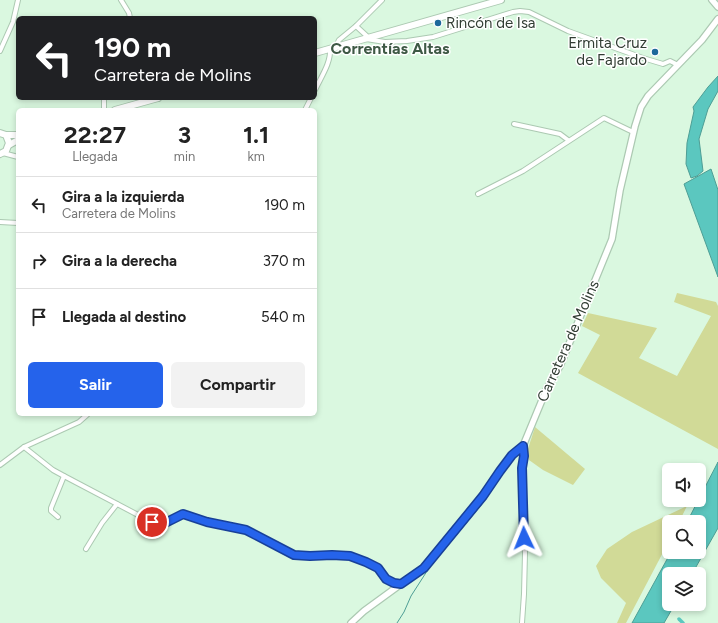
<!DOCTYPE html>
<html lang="es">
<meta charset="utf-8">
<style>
:root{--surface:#fff;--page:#f2f2f2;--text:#222;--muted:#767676;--line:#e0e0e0;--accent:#2563eb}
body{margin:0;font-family:Figtree,sans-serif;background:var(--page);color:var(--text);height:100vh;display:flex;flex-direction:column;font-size:15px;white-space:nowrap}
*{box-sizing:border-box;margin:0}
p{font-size:13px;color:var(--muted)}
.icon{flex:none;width:22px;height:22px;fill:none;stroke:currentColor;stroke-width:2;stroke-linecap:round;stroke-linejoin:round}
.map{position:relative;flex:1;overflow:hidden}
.sheet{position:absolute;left:16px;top:108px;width:301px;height:308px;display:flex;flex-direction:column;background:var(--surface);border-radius:6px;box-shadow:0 2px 6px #0003}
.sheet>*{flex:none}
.hud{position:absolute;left:16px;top:16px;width:301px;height:84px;border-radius:6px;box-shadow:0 2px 6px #0003;background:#202124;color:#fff;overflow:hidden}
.fabs{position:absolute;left:662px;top:463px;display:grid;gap:8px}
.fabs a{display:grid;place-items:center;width:44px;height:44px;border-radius:6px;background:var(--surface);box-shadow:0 2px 6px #0003;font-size:20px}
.pin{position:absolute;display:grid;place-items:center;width:34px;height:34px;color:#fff;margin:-17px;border:2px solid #fff;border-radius:50%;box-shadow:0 1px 4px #0007}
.me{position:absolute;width:44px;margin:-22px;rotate:358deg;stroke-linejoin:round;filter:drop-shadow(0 0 3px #0008)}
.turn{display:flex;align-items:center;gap:14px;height:84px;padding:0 12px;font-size:18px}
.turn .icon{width:52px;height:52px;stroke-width:2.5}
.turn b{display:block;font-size:28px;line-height:34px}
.eta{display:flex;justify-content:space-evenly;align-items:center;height:68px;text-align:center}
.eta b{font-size:24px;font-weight:700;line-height:28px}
.action{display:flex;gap:8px;margin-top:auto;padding:8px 12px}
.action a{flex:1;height:46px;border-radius:6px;background:var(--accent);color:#fff;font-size:16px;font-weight:700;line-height:46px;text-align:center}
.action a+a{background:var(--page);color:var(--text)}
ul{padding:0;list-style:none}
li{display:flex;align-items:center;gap:12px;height:56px;padding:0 12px;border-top:1px solid var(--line)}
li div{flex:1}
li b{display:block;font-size:15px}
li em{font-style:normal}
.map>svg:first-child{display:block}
.green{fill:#d1da97}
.water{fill:#5bc7bf;stroke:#4e9e95}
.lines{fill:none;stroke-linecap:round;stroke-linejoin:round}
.stream{stroke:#4e9e95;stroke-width:1}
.canal{stroke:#5bc7bf;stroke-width:3.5}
.street-casing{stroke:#acc9b2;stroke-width:6}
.secondary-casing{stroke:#acc9b2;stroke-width:8}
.primary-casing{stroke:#acc9b2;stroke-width:8}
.street{stroke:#fff;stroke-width:4}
.secondary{stroke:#fff;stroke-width:5.5}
.primary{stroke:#fff;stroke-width:6}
.route-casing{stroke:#184099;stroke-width:10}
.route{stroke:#2563eb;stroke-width:7}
.poi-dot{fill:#1d689b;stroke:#fff;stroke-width:1.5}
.labels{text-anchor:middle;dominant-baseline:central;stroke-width:3;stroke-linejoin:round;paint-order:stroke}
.poi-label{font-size:15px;fill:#313d33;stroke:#fff;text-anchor:start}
.street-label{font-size:15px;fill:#313d33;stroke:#fff}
.neighbourhood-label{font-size:16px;font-weight:bold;fill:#3e5945;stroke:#fff}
</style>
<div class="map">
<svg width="718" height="623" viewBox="0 0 718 623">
<rect width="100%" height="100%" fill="#daf8e0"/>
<g class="green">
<path d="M 677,293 L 716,302 L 718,306 L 718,449 L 578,373 L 600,335 L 582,326 L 588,313 L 657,328 L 639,358 L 677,376 L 711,316 L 674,302 Z"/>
<path d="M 535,427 L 585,469 L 573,485 L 543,470 L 529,460 L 527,452 Z"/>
<path d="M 687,506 L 679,522 L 669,522 L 669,541 L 626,623 L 617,623 L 626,603 L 601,578 L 596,566 L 607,549 L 632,532 Z"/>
</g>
<g class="water">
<path d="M 718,76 L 718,91 L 708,109 L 699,139 L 703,171 L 697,176 L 691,178 L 686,164 L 687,143 L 694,111 L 693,107 L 708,87 Z"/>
<path d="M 711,169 L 718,190 L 718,277 L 684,184 Z"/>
<path d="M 718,462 L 718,528 L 692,574 L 669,574 L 669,604 L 675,604 L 664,623 L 632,623 L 671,552 L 699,552 L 699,522 L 687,522 Z"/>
</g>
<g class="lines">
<path class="stream" d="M 397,623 L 404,612 L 411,596 L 429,568 L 482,504 L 500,478"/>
<path class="canal" d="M 679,619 L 683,623"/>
<g class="street-casing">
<g id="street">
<path d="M 121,0 L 129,13 L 130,18"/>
<path d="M 356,26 L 369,38"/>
<path d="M 366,39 L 385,42 L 407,41 L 433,37 L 513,12 L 520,11 L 529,12 L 568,31 L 643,58 L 663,64 L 670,61 L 678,65"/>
<path d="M 335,48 L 339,40 L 356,26 L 382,0"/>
<path d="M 0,51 L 13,22 L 18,0"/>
<path d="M 315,90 C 321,77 331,63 330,49"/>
<path d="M 104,98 L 104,110"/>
<path d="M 305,110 L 311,98"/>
<path d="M 514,124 L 560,134 L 568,140"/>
<path d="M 3,153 L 18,157"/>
<path d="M 478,194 L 523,171 L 604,118 L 633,132"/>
<path d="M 0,222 L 18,223"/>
<path d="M 24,447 L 53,470 L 64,476 L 159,526 L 183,514 L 207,522 L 246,530 L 294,555 L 310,556 L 332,555 L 350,556 L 366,562 L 378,568 L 386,579 L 401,584"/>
<path d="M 0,465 L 24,447 L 79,422 L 88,414"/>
<path d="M 58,517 L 51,511 L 51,508 L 64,476"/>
<path d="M 86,549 L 102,523 L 117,504"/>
<path d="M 522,623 L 524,594 L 525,553 L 521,468 L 524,456 L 523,446"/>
</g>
</g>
<g class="secondary-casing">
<g id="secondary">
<path d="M 712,0 L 718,7"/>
<path d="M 351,623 L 364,611 L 423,568 L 470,512 L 512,455 L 523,446 L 547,388 L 560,366 L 612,239 L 620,190 L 635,126 L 641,107 L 648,96 L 702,40 L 718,19"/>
</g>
</g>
<g class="primary-casing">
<g id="primary">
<path d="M 315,53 L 501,0"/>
<path d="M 115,110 L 158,98"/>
<path d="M 0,133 L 6,135 L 9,143 L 6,151 L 0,154"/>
<path d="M 6,135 L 18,135"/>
<path d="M 9,145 L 18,140"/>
</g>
</g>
<use href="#street" class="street"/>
<use href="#secondary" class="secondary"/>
<use href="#primary" class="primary"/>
</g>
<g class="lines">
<g class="route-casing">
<path id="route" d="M 152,522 L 159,526 L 183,514 L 207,522 L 246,530 L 294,555 L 310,556 L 332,555 L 350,556 L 366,562 L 378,568 L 386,579 L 394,583 L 401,584 L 424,568 L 483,496 L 500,471 L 512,455 L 523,446 L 524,456 L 522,468 L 524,538"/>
</g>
<use href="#route" class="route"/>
</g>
<g class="poi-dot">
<circle cx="438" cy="23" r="4"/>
<circle cx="655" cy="52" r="4"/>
</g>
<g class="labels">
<g class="poi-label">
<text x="446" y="23">Rincón de Isa</text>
<text x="647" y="43" text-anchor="end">Ermita Cruz<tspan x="647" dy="17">de Fajardo</tspan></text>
</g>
<g class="street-label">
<text transform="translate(568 341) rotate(-66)">Carretera de Molins</text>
</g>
<g class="neighbourhood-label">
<text x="390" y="48">Correntías Altas</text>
</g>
</g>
</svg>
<div class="fabs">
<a><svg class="icon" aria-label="sound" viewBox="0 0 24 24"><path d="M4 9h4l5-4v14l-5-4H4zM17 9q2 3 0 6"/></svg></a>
<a><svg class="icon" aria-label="search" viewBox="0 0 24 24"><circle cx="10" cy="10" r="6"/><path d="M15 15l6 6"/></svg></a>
<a><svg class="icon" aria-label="layers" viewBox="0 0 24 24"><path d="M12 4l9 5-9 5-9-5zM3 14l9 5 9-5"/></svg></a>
</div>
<div class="pin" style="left:152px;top:522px;background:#d93025"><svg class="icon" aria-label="arrive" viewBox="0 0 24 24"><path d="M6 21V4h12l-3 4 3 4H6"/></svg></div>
<svg class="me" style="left:524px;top:538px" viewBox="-20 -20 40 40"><path d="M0-17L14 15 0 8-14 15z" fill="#2563eb" stroke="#fff" stroke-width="4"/></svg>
<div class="hud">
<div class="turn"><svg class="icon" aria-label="left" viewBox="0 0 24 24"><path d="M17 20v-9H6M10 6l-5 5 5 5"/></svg><div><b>190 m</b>Carretera de Molins</div></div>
</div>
<section class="sheet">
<div class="eta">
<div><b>22:27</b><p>Llegada</p></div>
<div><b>3</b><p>min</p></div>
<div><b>1.1</b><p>km</p></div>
</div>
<ul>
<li><svg class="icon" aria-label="left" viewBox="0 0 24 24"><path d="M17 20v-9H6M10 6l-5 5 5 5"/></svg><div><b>Gira a la izquierda</b><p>Carretera de Molins</p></div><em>190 m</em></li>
<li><svg class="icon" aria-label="right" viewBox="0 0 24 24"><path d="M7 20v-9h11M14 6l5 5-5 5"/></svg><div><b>Gira a la derecha</b></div><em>370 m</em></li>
<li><svg class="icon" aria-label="arrive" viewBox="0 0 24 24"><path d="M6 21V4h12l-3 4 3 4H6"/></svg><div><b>Llegada al destino</b></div><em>540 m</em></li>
</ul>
<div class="action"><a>Salir</a><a>Compartir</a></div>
</section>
</div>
